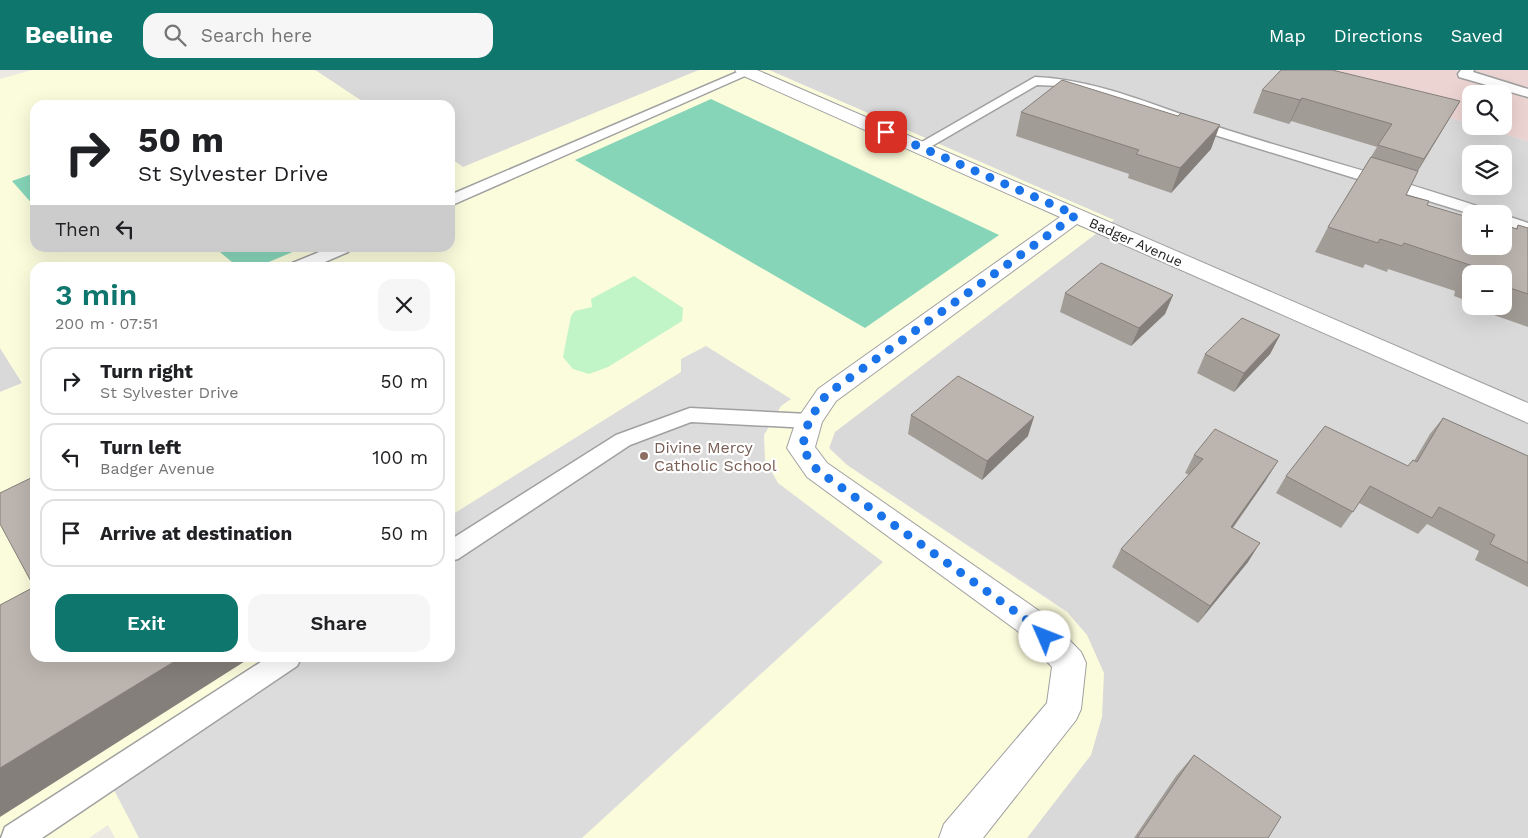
<!DOCTYPE html>
<meta charset="utf-8">
<style>
:root{--surface:#fff;--page:#f6f6f6;--text:#202124;--muted:#757577;--line:#e0e0e0;--accent:#0f766e}
body{margin:0;font-family:"Work Sans",sans-serif;background:var(--page);color:var(--text);height:100vh;display:flex;flex-direction:column;font-size:19px;white-space:nowrap}
*{box-sizing:border-box;margin:0}
p{font-size:16px;color:var(--muted)}
.icon{flex:none;width:28px;height:28px;fill:none;stroke:currentColor;stroke-width:2;stroke-linecap:round;stroke-linejoin:round}
.map{position:relative;flex:1;overflow:hidden}
.panel{position:absolute;left:30px;top:192px;width:425px;height:400px;display:flex;flex-direction:column;background:var(--surface);border-radius:15px;box-shadow:0 5px 20px #0002}
.panel>*{flex:none}
.top-card{position:absolute;left:30px;top:30px;width:425px;height:152px;border-radius:15px;box-shadow:0 5px 20px #0002;background:#fff;color:var(--text);overflow:hidden}
.fabs{position:absolute;left:1462px;top:15px;display:grid;gap:10px}
.fabs a{display:grid;place-items:center;width:50px;height:50px;border-radius:10px;background:var(--surface);box-shadow:0 5px 20px #0002;font-size:25px}
.pin{position:absolute;display:grid;place-items:center;width:42px;height:42px;color:#fff;margin:-21px;border-radius:10px;box-shadow:0 2px 8px #0006}
.me{position:absolute;width:55px;margin:-28px;rotate:314deg;stroke-linejoin:round;filter:drop-shadow(0 0 4px #0008)}
.turn{display:flex;align-items:center;gap:18px;height:105px;padding:0 25px;font-size:22px}
.turn .icon{width:65px;height:65px;stroke-width:2.5}
.turn b{display:block;font-size:35px;line-height:42px}
.then{display:flex;align-items:center;height:48px;padding:0 25px;background:#0003;gap:10px;font-size:19px}
.round{display:grid;place-items:center;flex:none;width:52px;height:52px;border-radius:15px;background:var(--page)}
.headline{display:flex;align-items:center;justify-content:space-between;height:85px;padding:0 25px}
h1{font-size:30px;font-weight:600;line-height:38px;color:var(--accent)}
.action{display:flex;gap:10px;margin-top:auto;padding:10px 25px}
.action a{flex:1;height:58px;border-radius:15px;background:var(--accent);color:#fff;font-size:20px;font-weight:600;line-height:58px;text-align:center}
.action a+a{background:var(--page);color:var(--text)}
ul{padding:0;list-style:none}
li{display:flex;align-items:center;gap:15px;height:68px;margin:0 10px 8px;padding:0 15px;border:2px solid var(--line);border-radius:15px}
li div{flex:1}
li b{display:block;font-size:19px}
li em{font-style:normal}
header{display:flex;align-items:center;gap:30px;box-sizing:border-box;height:70px;padding:0 25px;background:var(--accent);color:#fff}
header strong{font-size:24px}
nav{display:flex;gap:28px;margin-inline-start:auto;font-size:18px}
.search{width:350px;height:45px;background:var(--page);display:flex;align-items:center;gap:12px;box-sizing:border-box;padding:0 18px;border-radius:15px;color:var(--muted);font-size:19px}
.map>svg:first-child{display:block}
.residential{fill:#dad9d9;fill-rule:evenodd}
.commercial{fill:#ecd4d2}
.education{fill:#fbfcdc;fill-rule:evenodd}
.park{fill:#c1f4c7}
.pitch{fill:#86d5b9}
.parking{fill:#dcdcdc}
.lines{fill:none;stroke-linecap:round;stroke-linejoin:round}
.lane-casing{stroke:#a0a0a0;stroke-width:3}
.street-casing{stroke:#a0a0a0;stroke-width:2}
.lane{fill:#fff;fill-rule:evenodd}
.street{fill:#fff;fill-rule:evenodd}
.wall{fill:#a29c96;fill-rule:evenodd}
.shaded-wall{fill:#847f7a}
.building{fill:#bcb5af;stroke:#847f7a}
.route{stroke:#1a73e8;stroke-width:9;stroke-dasharray:0 16.2}
.education-dot{fill:#8d6e63;stroke:#fff;stroke-width:2}
.labels{text-anchor:middle;dominant-baseline:central;stroke-width:4.5;stroke-linejoin:round;paint-order:stroke}
.far-street-label{font-size:14px;fill:#1c1c1c;stroke:#fff}
.education-label{font-size:16px;fill:#785e54;stroke:#fff;text-anchor:start}
</style>
<header>
<strong>Beeline</strong>
<div class="search"><svg class="icon" aria-label="search" viewBox="0 0 24 24"><circle cx="10" cy="10" r="6"/><path d="M15 15l6 6"/></svg>Search here</div>
<nav><a>Map</a><a>Directions</a><a>Saved</a></nav>
</header>
<div class="map">
<svg width="1528" height="768" viewBox="0 0 1528 768">
<rect width="100%" height="100%" fill="#ece9e2"/>
<g class="residential">
<path d="M 315,0 L 699,0 L 463,97 L 450,88 L 450,35 L 368,35 Z"/>
<path d="M 769,0 L 1295,0 L 1471,54 L 1471,56 L 1478,56 L 1528,71 L 1528,768 L 1027,768 L 1052,734 L 1068,542 L 847,395 L 829,378 L 834,362 L 1114,150 ZM 1471,84 L 1504,84 L 1504,116 L 1471,116 ZM 1471,144 L 1504,144 L 1504,176 L 1471,176 ZM 1471,204 L 1504,204 L 1504,236 L 1471,236 Z"/>
<path d="M 0,278 L 22,313 L 0,322 Z"/>
</g>
<path class="commercial" d="M 1295,0 L 1528,0 L 1528,71 L 1478,56 L 1504,56 L 1504,24 L 1471,24 L 1471,54 Z"/>
<path class="education" d="M 32,0 L 315,0 L 368,35 L 35,35 L 35,178 L 450,178 L 450,88 L 463,97 L 699,0 L 769,0 L 1114,150 L 835,362 L 829,378 L 847,395 L 1068,543 L 1087,565 L 1104,603 L 1102,647 L 1091,685 L 1027,768 L 115,768 L 108,755 L 89,768 L 0,768 L 0,322 L 22,313 L 0,278 L 0,9 ZM 35,198 L 450,198 L 450,588 L 35,588 Z"/>
<path class="park" d="M 634,206 L 683,238 L 682,251 L 608,297 L 589,304 L 573,299 L 563,287 L 571,246 L 575,241 L 592,237 L 591,229 Z"/>
<g class="pitch">
<path d="M 711,29 L 999,165 L 865,258 L 575,90 Z"/>
<path d="M 35,103 L 35,137 L 12,111 Z"/>
<path d="M 215,178 L 302,178 L 257,197 L 238,197 Z"/>
</g>
<path class="parking" d="M 706,276 L 791,329 L 781,336 L 764,365 L 765,390 L 778,413 L 883,492 L 582,768 L 139,768 L 101,695 L 268,588 L 450,588 L 450,446 L 681,302 L 681,289 Z"/>
<g class="lines">
<g class="lane-casing">
<g id="lane">
<path d="M 742,0 L 753,0 L 754,2 L 450,136 L 450,125 Z"/>
<path d="M 1461,0 L 1474,0 L 1473,2 L 1528,19 L 1528,27 L 1459,7 L 1458,4 Z"/>
<path d="M 1035,7 C 1102,10 1164,40 1227,60 C 1315,88 1404,111 1492,141 L 1494,144 L 1471,144 L 1218,66 L 1084,20 L 1060,16 L 1037,15 L 925,80 L 920,81 L 913,77 Z"/>
<path d="M 1504,145 L 1528,153 L 1528,163 L 1504,155 Z"/>
<path d="M 329,178 L 350,178 L 348,182 L 311,198 L 288,198 L 290,194 Z"/>
<path d="M 690,338 L 809,344 L 816,346 L 819,351 L 816,356 L 809,358 L 691,352 L 630,375 L 458,489 L 450,491 L 450,470 L 616,365 Z"/>
<path d="M 267,588 L 301,588 L 297,596 L 42,768 L 1,768 L 5,757 Z"/>
</g>
</g>
<g class="street-casing">
<path id="street" d="M 735,0 L 757,0 L 1528,333 L 1528,353 L 1077,154 L 836,331 L 822,352 L 815,377 L 827,393 L 1045,545 L 1081,582 L 1086,593 L 1081,639 L 1076,650 L 983,768 L 939,768 L 944,754 L 1047,633 L 1052,597 L 1023,565 L 807,407 L 787,378 L 796,351 L 818,319 L 1060,147 L 737,3 Z"/>
</g>
<use href="#lane" class="lane"/>
<use href="#street" class="street"/>
</g>
<g class="wall">
<path d="M 1262,20 L 1460,31 L 1418,101 L 1406,125 L 1427,135 L 1471,176 L 1516,159 L 1518,155 L 1528,158 L 1528,257 L 1468,236 L 1470,232 L 1454,226 L 1455,221 L 1388,199 L 1387,202 L 1365,194 L 1363,198 L 1315,182 L 1328,157 L 1377,77 L 1291,51 L 1289,54 L 1253,43 ZM 1471,204 L 1504,204 L 1504,236 L 1471,236 Z"/>
<path d="M 1021,42 L 1211,79 L 1171,123 L 1128,108 L 1129,104 L 1016,66 Z"/>
<path d="M 1065,223 L 1173,225 L 1165,244 L 1131,276 L 1060,242 Z"/>
<path d="M 1280,265 L 1270,284 L 1234,322 L 1197,303 L 1205,284 Z"/>
<path d="M 911,345 L 1028,366 L 982,410 L 908,364 Z"/>
<path d="M 1443,348 L 1528,386 L 1528,517 L 1475,490 L 1479,481 L 1427,454 L 1418,464 L 1359,433 L 1341,458 L 1276,423 L 1286,406 L 1408,396 L 1413,390 L 1414,391 L 1430,364 Z"/>
<path d="M 1194,385 L 1266,410 L 1233,458 L 1248,492 L 1198,553 L 1112,497 L 1121,479 L 1189,405 L 1185,403 Z"/>
<path d="M 1194,685 L 1268,768 L 1134,768 L 1176,706 Z"/>
</g>
<g class="shaded-wall">
<path d="M 1302,28 L 1291,51 L 1289,54 L 1300,30 Z"/>
<path d="M 1460,31 L 1446,54 L 1410,113 L 1424,89 Z"/>
<path d="M 1220,55 L 1211,79 L 1171,123 L 1180,98 Z"/>
<path d="M 1173,225 L 1165,244 L 1131,276 L 1139,258 Z"/>
<path d="M 1280,265 L 1270,284 L 1234,322 L 1244,303 Z"/>
<path d="M 450,332 L 452,339 L 450,340 Z"/>
<path d="M 1034,347 L 1028,366 L 982,410 L 987,391 Z"/>
<path d="M 1278,391 L 1266,410 L 1220,475 L 1231,457 Z"/>
<path d="M 1260,473 L 1248,492 L 1198,553 L 1210,536 Z"/>
<path d="M 180,588 L 250,588 L 0,747 L 0,698 Z"/>
</g>
<g class="building">
<path d="M 1281,0 L 1332,0 L 1460,31 L 1424,89 L 1378,75 L 1392,54 L 1302,28 L 1300,30 L 1262,20 Z"/>
<path d="M 1062,10 L 1178,46 L 1181,43 L 1220,55 L 1180,98 L 1136,84 L 1139,80 L 1021,42 Z"/>
<path d="M 1371,87 L 1418,101 L 1406,125 L 1429,131 L 1427,135 L 1471,148 L 1471,176 L 1504,176 L 1504,155 L 1517,159 L 1518,155 L 1528,158 L 1528,224 L 1504,216 L 1504,204 L 1482,204 L 1471,200 L 1473,196 L 1404,173 L 1402,176 L 1380,169 L 1378,173 L 1328,157 Z"/>
<path d="M 1101,193 L 1173,225 L 1139,258 L 1065,223 Z"/>
<path d="M 1242,248 L 1280,265 L 1244,303 L 1205,284 Z"/>
<path d="M 958,306 L 1034,347 L 987,391 L 911,345 Z"/>
<path d="M 1443,348 L 1528,386 L 1528,493 L 1490,474 L 1495,465 L 1439,437 L 1432,448 L 1370,416 L 1353,442 L 1286,406 L 1325,356 L 1408,396 L 1413,390 L 1417,392 Z"/>
<path d="M 1215,359 L 1278,391 L 1231,457 L 1260,473 L 1210,536 L 1121,479 L 1203,389 L 1194,385 Z"/>
<path d="M 35,406 L 35,588 L 180,588 L 0,698 L 0,535 L 34,517 L 0,454 L 0,423 Z"/>
<path d="M 1194,685 L 1281,747 L 1268,768 L 1137,768 Z"/>
</g>
<g class="lines">
<path class="route" d="M 886,62 L 1076,145 L 826,325 L 809,350 L 802,378 L 817,400 L 1034,555 L 1045,567"/>
</g>
<circle class="education-dot" cx="644" cy="386" r="5"/>
<g class="labels">
<g class="far-street-label">
<text transform="translate(1136 172) rotate(24)">Badger Avenue</text>
</g>
<g class="education-label">
<text x="654" y="377">Divine Mercy<tspan x="654" dy="18">Catholic School</tspan></text>
</g>
</g>
</svg>
<div class="fabs">
<a><svg class="icon" aria-label="search" viewBox="0 0 24 24"><circle cx="10" cy="10" r="6"/><path d="M15 15l6 6"/></svg></a>
<a><svg class="icon" aria-label="layers" viewBox="0 0 24 24"><path d="M12 4l9 5-9 5-9-5zM3 14l9 5 9-5"/></svg></a>
<a>+</a>
<a>−</a>
</div>
<div class="pin" style="left:886px;top:62px;background:#d93025"><svg class="icon" aria-label="arrive" viewBox="0 0 24 24"><path d="M6 21V4h12l-3 4 3 4H6"/></svg></div>
<svg class="me" style="left:1045px;top:567px" viewBox="-20 -20 40 40"><circle r="19" fill="#fff"/><path d="M0-13L10 11 0 6-10 11z" fill="#1a73e8"/></svg>
<div class="top-card">
<div class="turn"><svg class="icon" aria-label="right" viewBox="0 0 24 24"><path d="M7 20v-9h11M14 6l5 5-5 5"/></svg><div><b>50 m</b>St Sylvester Drive</div></div>
<div class="then">Then<svg class="icon" aria-label="left" viewBox="0 0 24 24"><path d="M17 20v-9H6M10 6l-5 5 5 5"/></svg></div>
</div>
<section class="panel">
<div class="headline"><div><h1>3 min</h1><p>200 m · 07:51</p></div><a class="round"><svg class="icon" aria-label="close" viewBox="0 0 24 24"><path d="M6 6l12 12M18 6L6 18"/></svg></a></div>
<ul>
<li><svg class="icon" aria-label="right" viewBox="0 0 24 24"><path d="M7 20v-9h11M14 6l5 5-5 5"/></svg><div><b>Turn right</b><p>St Sylvester Drive</p></div><em>50 m</em></li>
<li><svg class="icon" aria-label="left" viewBox="0 0 24 24"><path d="M17 20v-9H6M10 6l-5 5 5 5"/></svg><div><b>Turn left</b><p>Badger Avenue</p></div><em>100 m</em></li>
<li><svg class="icon" aria-label="arrive" viewBox="0 0 24 24"><path d="M6 21V4h12l-3 4 3 4H6"/></svg><div><b>Arrive at destination</b></div><em>50 m</em></li>
</ul>
<div class="action"><a>Exit</a><a>Share</a></div>
</section>
</div>
